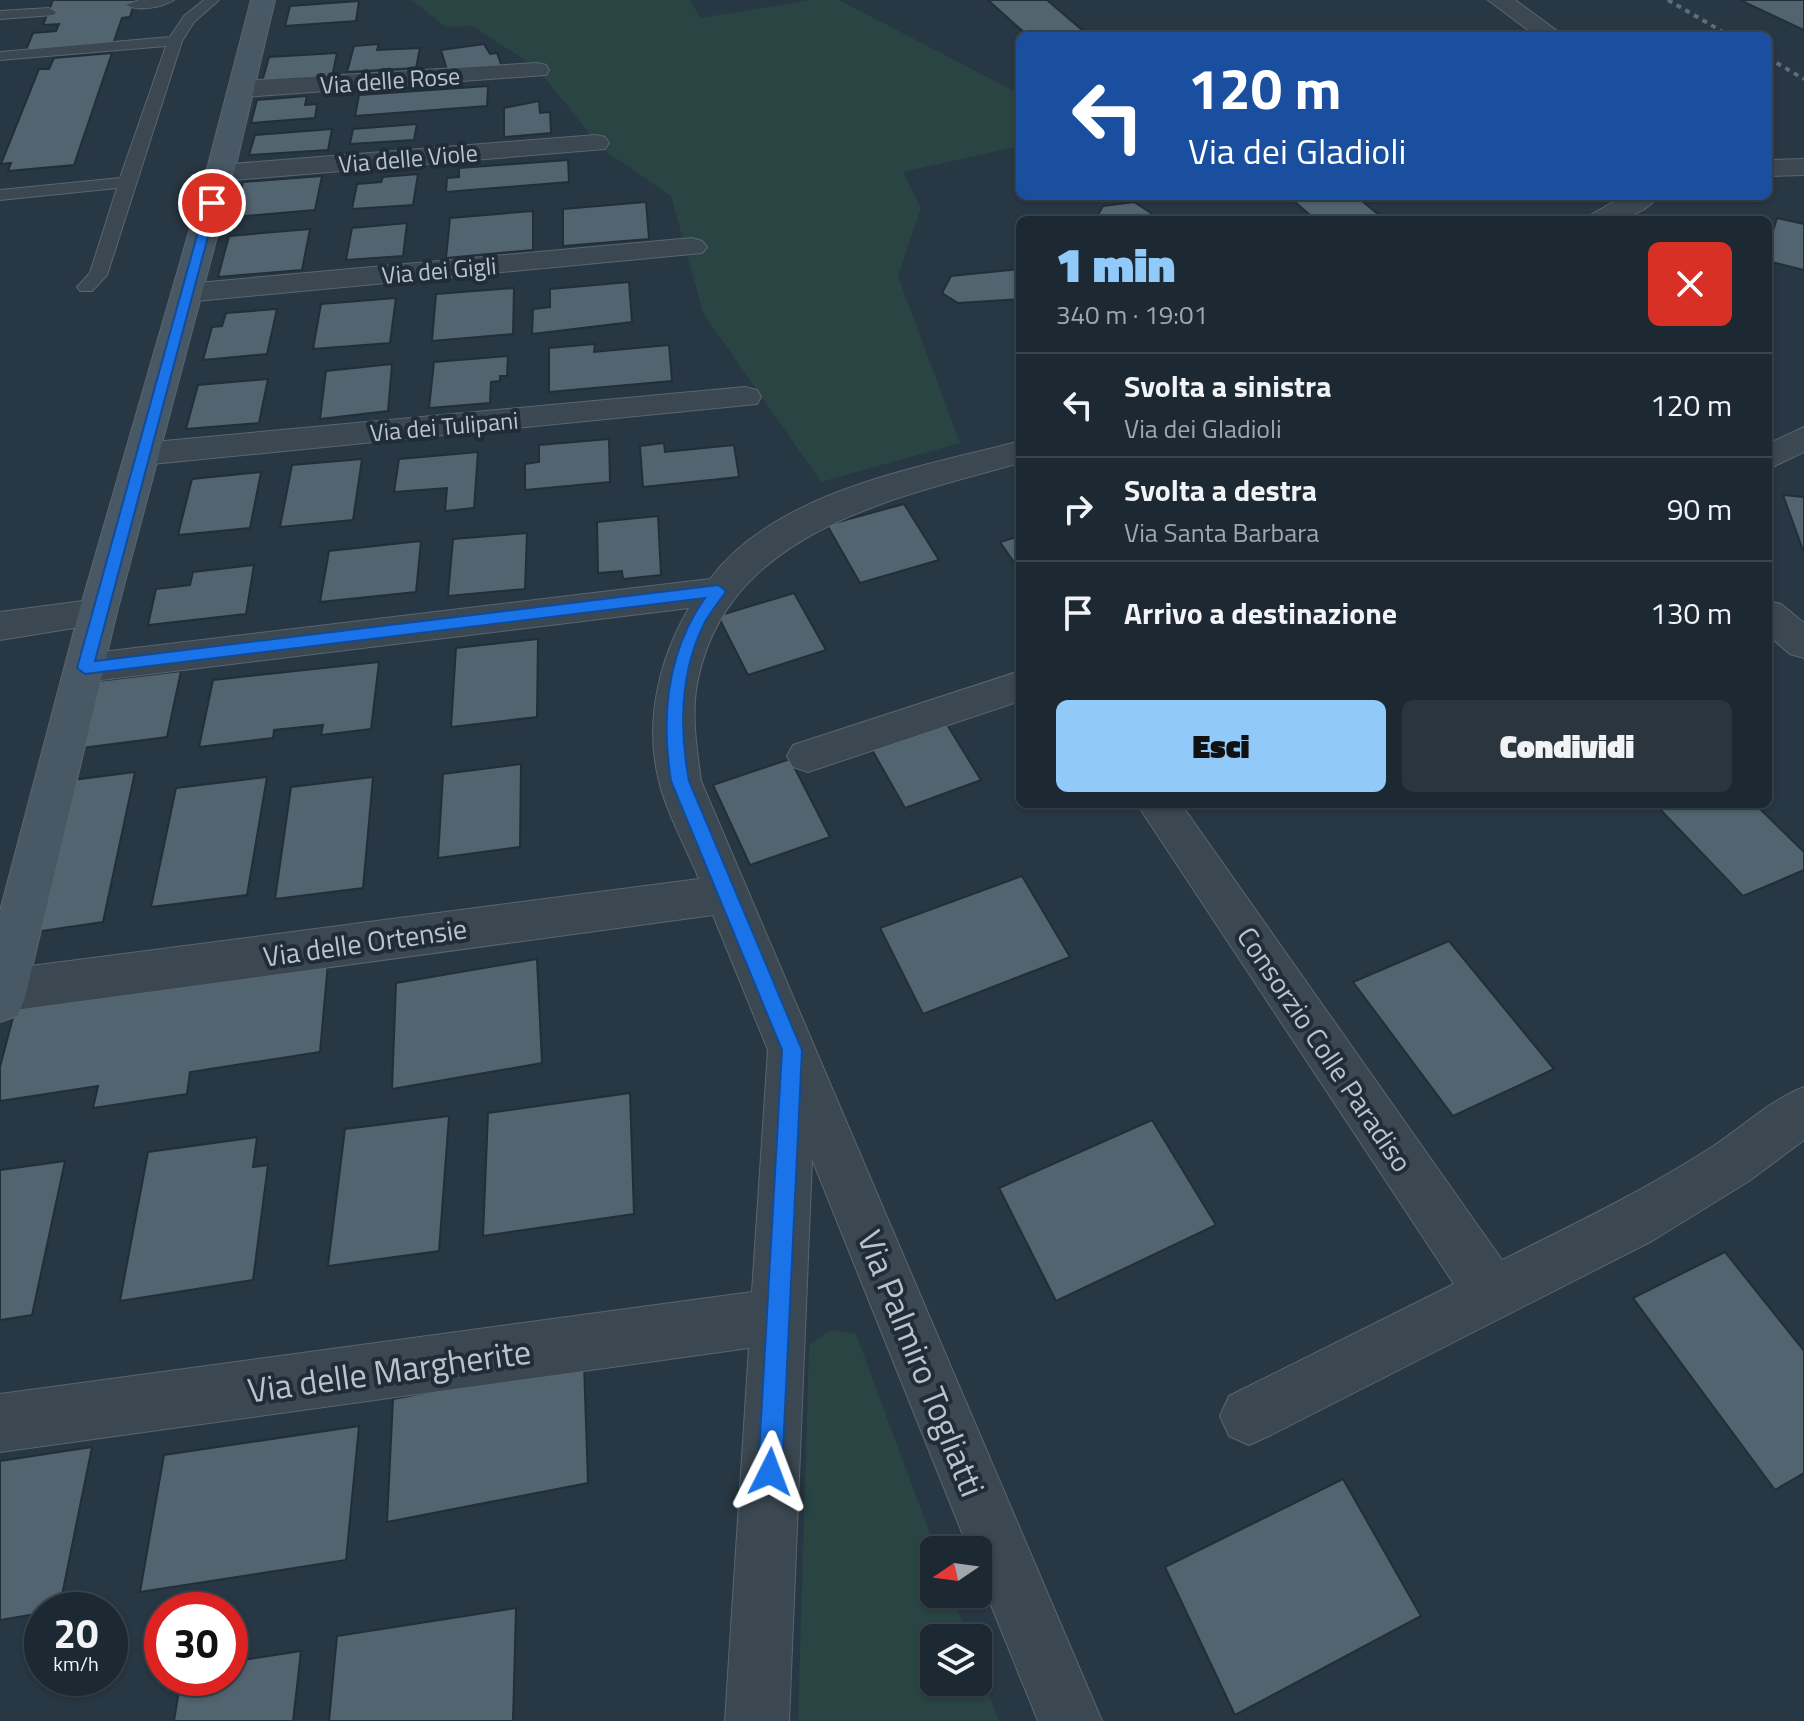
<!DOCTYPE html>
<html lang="it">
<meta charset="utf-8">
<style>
:root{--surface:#1d2932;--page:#2a353e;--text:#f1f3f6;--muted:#a0a6ac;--line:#3b454d;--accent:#91c9f9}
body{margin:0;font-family:"Titillium Web",sans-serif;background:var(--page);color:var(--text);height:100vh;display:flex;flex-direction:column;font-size:30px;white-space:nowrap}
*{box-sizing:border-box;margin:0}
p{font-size:26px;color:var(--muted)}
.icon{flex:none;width:44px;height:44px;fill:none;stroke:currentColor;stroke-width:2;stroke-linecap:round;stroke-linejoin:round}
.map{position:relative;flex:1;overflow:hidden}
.side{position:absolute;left:1016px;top:216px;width:756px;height:592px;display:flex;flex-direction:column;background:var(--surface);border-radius:12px;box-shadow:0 2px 6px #0004,0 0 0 2px var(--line)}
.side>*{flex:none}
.top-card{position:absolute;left:1016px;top:32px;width:756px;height:168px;border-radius:12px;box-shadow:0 2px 6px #0004,0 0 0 2px var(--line);background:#1a4fa0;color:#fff;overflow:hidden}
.needle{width:52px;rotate:257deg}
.controls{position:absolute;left:920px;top:1536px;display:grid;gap:16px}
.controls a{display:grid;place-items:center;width:72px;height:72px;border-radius:12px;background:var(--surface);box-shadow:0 2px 6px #0004,0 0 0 2px var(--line);font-size:40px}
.speed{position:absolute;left:24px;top:1592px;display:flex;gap:16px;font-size:40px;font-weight:700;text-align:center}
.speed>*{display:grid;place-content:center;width:104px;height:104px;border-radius:50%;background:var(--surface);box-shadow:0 2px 6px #0004,0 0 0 2px var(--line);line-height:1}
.speed small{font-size:20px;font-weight:400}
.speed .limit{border:12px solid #d22;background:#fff;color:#111}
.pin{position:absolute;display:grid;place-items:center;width:68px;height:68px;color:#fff;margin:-34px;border:4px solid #fff;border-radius:50%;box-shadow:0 2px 8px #0007}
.me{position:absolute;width:88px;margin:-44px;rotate:3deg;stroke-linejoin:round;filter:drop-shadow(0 0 6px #0008)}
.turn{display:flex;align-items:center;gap:28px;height:168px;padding:0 40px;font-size:36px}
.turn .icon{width:104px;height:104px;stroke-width:2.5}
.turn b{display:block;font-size:56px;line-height:68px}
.round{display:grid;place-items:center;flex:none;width:84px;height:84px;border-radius:12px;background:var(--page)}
.headline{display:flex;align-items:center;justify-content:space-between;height:136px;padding:0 40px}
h1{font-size:48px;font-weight:800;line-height:60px;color:var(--accent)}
.button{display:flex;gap:16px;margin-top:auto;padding:16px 40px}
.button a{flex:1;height:92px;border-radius:12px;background:var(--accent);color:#111;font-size:32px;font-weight:800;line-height:92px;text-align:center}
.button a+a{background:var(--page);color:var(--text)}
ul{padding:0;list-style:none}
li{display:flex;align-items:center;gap:24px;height:104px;padding:0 40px;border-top:2px solid var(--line)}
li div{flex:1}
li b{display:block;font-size:30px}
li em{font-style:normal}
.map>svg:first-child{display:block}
.green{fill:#294443}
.building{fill:#526470;stroke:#222f3a;stroke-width:2}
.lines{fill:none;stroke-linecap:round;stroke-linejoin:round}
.lane-casing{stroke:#596670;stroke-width:2}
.street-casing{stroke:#596670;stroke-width:2}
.secondary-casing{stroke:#596670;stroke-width:2}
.lane{fill:#3b4852;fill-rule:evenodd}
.street{fill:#3b4852;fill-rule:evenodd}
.secondary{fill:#495865;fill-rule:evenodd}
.rail{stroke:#5d6d79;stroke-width:4;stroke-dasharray:5 5;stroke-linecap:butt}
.route{fill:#1a73e8;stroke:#114b97;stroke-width:2}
.labels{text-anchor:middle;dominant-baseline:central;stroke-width:8;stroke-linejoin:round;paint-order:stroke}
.far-street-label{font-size:24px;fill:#b8c3cc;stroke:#202d38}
.street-label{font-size:28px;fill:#b8c3cc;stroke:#202d38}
.near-street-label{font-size:34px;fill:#b8c3cc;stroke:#202d38}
</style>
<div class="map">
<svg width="1804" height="1721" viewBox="0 0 1804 1721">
<rect width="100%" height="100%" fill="#273743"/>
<g class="green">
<path d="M 411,0 L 689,0 L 701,18 L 810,0 L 839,0 L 1020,94 L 1020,146 L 903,172 L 921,208 L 898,276 L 960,443 L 821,482 L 703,313 L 671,196 L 601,148 L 536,67 L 472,26 L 446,27 Z"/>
<path d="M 830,1330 L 856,1334 L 936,1550 L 934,1594 L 952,1594 L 968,1638 L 934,1638 L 934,1682 L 978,1682 L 978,1665 L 999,1721 L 798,1721 L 809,1345 Z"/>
</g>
<g class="building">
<path d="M 53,0 L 135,0 L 130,17 L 122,18 L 113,44 L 25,52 L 33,33 L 56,31 L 59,24 L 43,25 Z"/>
<path d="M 988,0 L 1047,0 L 1089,36 L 1028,36 Z"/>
<path d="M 1740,0 L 1804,0 L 1804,30 Z"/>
<path d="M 359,1 L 356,21 L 285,26 L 290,6 Z"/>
<path d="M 379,44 L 377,50 L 420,48 L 416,68 L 347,72 L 354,46 Z"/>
<path d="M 484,44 L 490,54 L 497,53 L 502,67 L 447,70 L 441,50 Z"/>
<path d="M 112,53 L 74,165 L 8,171 L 11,163 L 1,164 L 39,69 L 49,69 L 54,58 Z"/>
<path d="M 337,53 L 332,77 L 262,82 L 269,57 Z"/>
<path d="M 488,86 L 487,106 L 355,116 L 359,95 Z"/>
<path d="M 307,96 L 305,105 L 317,104 L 315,118 L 251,123 L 257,100 Z"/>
<path d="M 539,101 L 540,113 L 550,112 L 551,133 L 504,137 L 504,108 Z"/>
<path d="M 417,124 L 414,140 L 350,144 L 353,129 Z"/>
<path d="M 332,129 L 328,150 L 249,155 L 255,135 Z"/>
<path d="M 568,160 L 569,182 L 446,192 L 447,178 L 459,177 L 459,168 Z"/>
<path d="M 418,174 L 413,205 L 352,209 L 357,184 L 381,182 L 383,177 Z"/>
<path d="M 322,176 L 315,210 L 234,217 L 243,182 Z"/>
<path d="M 1288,196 L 1356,196 L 1385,220 L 1316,220 Z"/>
<path d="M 646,202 L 649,239 L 563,246 L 563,209 Z"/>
<path d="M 1134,202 L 1151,213 L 1148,220 L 1095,220 L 1103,206 Z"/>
<path d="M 533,211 L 533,250 L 446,258 L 450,218 Z"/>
<path d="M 1777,218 L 1804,224 L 1804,270 L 1768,261 L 1768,247 Z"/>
<path d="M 407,223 L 403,256 L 346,260 L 352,228 Z"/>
<path d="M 310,229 L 302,270 L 218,277 L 229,236 Z"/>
<path d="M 1020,269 L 1020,299 L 958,303 L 942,293 L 951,276 Z"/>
<path d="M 629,282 L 632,322 L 532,334 L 533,309 L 550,307 L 550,289 Z"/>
<path d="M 514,288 L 513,334 L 432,341 L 436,294 Z"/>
<path d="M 396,298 L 390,343 L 313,349 L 321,304 Z"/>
<path d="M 277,309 L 267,354 L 203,360 L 212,327 L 222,326 L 226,313 Z"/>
<path d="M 595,344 L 594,352 L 669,345 L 672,381 L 549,392 L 549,348 Z"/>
<path d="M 508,356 L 507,376 L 500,376 L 500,381 L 491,382 L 490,403 L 429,408 L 434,362 Z"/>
<path d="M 392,364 L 388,411 L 320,419 L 326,371 Z"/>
<path d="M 268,379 L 259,423 L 186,429 L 198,385 Z"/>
<path d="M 609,439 L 610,482 L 525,490 L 525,464 L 539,462 L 539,445 Z"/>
<path d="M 664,443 L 665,452 L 734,445 L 739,477 L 643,487 L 640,446 Z"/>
<path d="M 478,452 L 474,508 L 445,511 L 447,488 L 394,492 L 399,459 Z"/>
<path d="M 362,459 L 353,520 L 280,527 L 292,465 Z"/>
<path d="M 261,472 L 250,528 L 178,535 L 192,479 Z"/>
<path d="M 1783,495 L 1804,497 L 1804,553 Z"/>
<path d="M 904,504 L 939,560 L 860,583 L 827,525 Z"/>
<path d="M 658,516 L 661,575 L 623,579 L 622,571 L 598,573 L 597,522 Z"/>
<path d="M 527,533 L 525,589 L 448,596 L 453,539 Z"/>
<path d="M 1020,536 L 1020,571 L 1000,542 Z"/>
<path d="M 421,541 L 416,592 L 320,602 L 329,551 Z"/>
<path d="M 254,565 L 246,614 L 148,625 L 156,589 L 190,585 L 193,572 Z"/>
<path d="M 794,593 L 826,650 L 748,675 L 718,616 Z"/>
<path d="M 538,639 L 537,717 L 451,727 L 456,648 Z"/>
<path d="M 379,662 L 371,729 L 321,735 L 323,725 L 274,730 L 273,738 L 199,747 L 213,680 Z"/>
<path d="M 181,671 L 167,737 L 74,749 L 90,682 Z"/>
<path d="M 946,723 L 981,780 L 905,808 L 871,748 Z"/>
<path d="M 790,759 L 830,837 L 750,865 L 713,785 Z"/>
<path d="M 521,764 L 520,847 L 438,858 L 443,774 Z"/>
<path d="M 135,772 L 103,922 L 28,933 L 65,781 Z"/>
<path d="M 267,777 L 247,895 L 151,907 L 176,788 Z"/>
<path d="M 373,777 L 363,888 L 275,899 L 291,787 Z"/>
<path d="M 1655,804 L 1755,804 L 1804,852 L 1804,870 L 1743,896 Z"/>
<path d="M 1022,876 L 1070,957 L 923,1014 L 880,928 Z"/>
<path d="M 1449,941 L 1554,1069 L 1453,1116 L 1353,982 Z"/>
<path d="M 537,959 L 542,1063 L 392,1089 L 396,983 Z"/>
<path d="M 328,963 L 320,1052 L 190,1072 L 187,1094 L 93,1108 L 98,1086 L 0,1101 L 0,1067 L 16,1006 Z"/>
<path d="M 630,1093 L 634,1214 L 483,1236 L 488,1113 Z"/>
<path d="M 449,1116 L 439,1251 L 328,1266 L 345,1129 Z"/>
<path d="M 1152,1120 L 1216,1225 L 1056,1301 L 999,1188 Z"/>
<path d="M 257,1137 L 253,1167 L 268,1165 L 253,1280 L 120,1301 L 148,1152 Z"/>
<path d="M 65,1161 L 32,1315 L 0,1320 L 0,1170 Z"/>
<path d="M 1725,1252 L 1804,1351 L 1804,1473 L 1775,1490 L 1633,1298 Z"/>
<path d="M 584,1363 L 588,1483 L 387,1522 L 393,1399 Z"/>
<path d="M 359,1426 L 346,1560 L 140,1592 L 164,1455 Z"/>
<path d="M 92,1447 L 59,1610 L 42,1610 L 42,1613 L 0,1620 L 0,1461 Z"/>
<path d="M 1343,1479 L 1421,1616 L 1235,1715 L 1165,1567 Z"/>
<path d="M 516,1608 L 513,1721 L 329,1721 L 337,1636 Z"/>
<path d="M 301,1651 L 293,1721 L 174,1721 L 181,1678 L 230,1678 L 230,1662 Z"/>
</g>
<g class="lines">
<g class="lane-casing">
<g id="lane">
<path d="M 139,0 L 174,0 C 163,7 137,12 126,5 Z"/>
<path d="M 204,0 L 219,0 L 194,22 L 182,41 L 107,275 L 92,291 L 80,291 L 77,287 L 90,273 L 117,188 L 0,200 L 0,190 L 120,178 L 166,46 L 0,60 L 0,52 L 170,37 L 184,16 Z"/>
<path d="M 49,8 L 56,12 L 54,15 L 0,19 L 0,11 Z"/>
</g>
</g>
<g class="street-casing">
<g id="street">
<path d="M 1488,0 L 1515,0 L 1564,36 L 1536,36 Z"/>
<path d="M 537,63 L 546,65 L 549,70 L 546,75 L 242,97 L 233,94 L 229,89 L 233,84 L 242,81 Z"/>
<path d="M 596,135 L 605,137 L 609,143 L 605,149 L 220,181 L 210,179 L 206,173 L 210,167 L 220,165 Z"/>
<path d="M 1804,159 L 1804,175 L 1768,176 L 1768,160 Z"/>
<path d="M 1624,196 L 1658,196 C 1642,219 1613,220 1588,220 L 1592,214 Z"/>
<path d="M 692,238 L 702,241 L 707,247 L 702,253 L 186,302 L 175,299 L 171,293 L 175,287 L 186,284 Z"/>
<path d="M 745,387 L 757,390 L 761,397 L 757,404 L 142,465 L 130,462 L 125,454 L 130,446 L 142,443 Z"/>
<path d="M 1804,427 L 1804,452 L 1768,469 L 1768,444 Z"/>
<path d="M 1020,441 L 1020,463 C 892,499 721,532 696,690 C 692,720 697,751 701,781 L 1102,1721 L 1038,1721 L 978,1573 L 978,1550 L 969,1550 L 812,1159 L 789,1721 L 725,1721 L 749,1348 L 0,1452 L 0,1394 L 752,1292 L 768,1050 L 713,915 L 0,1012 L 0,970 L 699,879 C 686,847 667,814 659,781 C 644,722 659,659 689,608 L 85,682 L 71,678 L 65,668 L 71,658 L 85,654 L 710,579 C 777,490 919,468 1020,441 Z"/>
<path d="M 98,599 L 111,602 L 117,612 L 111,622 L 0,640 L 0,612 Z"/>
<path d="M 1768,601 L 1781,604 L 1804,623 L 1804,658 L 1790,654 L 1768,635 Z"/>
<path d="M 1020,671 L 1020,701 L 808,772 L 793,767 L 787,756 L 793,745 Z"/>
<path d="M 1137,804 L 1181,804 L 1502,1260 C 1573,1225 1645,1190 1712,1147 C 1743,1127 1770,1100 1804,1087 L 1804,1140 L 1749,1181 L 1652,1241 L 1269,1436 L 1249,1445 L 1229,1436 L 1220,1416 L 1229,1396 L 1454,1284 Z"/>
</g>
</g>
<g class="secondary-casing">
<path id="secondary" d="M 251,0 L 275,0 L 234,173 L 117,612 L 24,1001 L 17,1016 L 0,1022 L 0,911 L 79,612 L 206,173 Z"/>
</g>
<use href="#lane" class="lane"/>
<use href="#street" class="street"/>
<use href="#secondary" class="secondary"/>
<g class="rail">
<path d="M 1668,0 L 1730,36"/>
<path d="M 1768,58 L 1804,79"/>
</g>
</g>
<path class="route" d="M 212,199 L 217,203 L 95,661 L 718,585 L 726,591 C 720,601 711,611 705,622 C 680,671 679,729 689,781 L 802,1050 L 782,1472 L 779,1481 L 770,1484 L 762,1481 L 758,1472 L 782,1050 L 671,781 C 661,718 667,652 705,598 L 85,674 L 77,668 L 206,203 Z"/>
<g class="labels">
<g class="far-street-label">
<text transform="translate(390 80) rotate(-4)">Via delle Rose</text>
<text transform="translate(408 158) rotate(-5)">Via delle Viole</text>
<text transform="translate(439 270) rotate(-5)">Via dei Gigli</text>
<text transform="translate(444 426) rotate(-5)">Via dei Tulipani</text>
</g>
<g class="street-label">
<text transform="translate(365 942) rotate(-8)">Via delle Ortensie</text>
<text transform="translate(1325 1049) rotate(56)">Consorzio Colle Paradiso</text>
</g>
<g class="near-street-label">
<text transform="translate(922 1363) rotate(68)">Via Palmiro Togliatti</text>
<text transform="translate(389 1370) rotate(-8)">Via delle Margherite</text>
</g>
</g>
</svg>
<div class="controls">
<a><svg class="needle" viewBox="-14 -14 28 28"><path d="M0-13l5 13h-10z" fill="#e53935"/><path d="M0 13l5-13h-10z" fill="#a0a6ac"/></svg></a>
<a><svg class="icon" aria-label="layers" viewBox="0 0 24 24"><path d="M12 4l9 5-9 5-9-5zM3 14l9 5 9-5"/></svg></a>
</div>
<div class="speed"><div>20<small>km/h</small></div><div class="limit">30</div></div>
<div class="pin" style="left:212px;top:203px;background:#d93025"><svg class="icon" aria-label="arrive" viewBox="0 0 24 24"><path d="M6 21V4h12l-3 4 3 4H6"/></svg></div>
<svg class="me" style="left:770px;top:1472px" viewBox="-20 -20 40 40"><path d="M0-17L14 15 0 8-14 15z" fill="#1a73e8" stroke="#fff" stroke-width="4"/></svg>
<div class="top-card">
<div class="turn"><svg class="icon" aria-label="left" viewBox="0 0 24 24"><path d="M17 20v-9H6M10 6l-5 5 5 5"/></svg><div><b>120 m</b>Via dei Gladioli</div></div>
</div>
<section class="side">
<div class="headline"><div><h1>1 min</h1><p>340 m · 19:01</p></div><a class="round" style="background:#d93025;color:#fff"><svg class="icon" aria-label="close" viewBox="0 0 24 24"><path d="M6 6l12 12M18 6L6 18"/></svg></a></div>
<ul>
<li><svg class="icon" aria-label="left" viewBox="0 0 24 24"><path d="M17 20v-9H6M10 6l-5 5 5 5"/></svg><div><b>Svolta a sinistra</b><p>Via dei Gladioli</p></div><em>120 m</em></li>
<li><svg class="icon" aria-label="right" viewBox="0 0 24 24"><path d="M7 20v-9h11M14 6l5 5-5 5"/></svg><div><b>Svolta a destra</b><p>Via Santa Barbara</p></div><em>90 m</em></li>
<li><svg class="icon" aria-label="arrive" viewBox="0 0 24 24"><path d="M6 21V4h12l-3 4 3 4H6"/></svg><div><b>Arrivo a destinazione</b></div><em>130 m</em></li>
</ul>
<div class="button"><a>Esci</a><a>Condividi</a></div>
</section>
</div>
